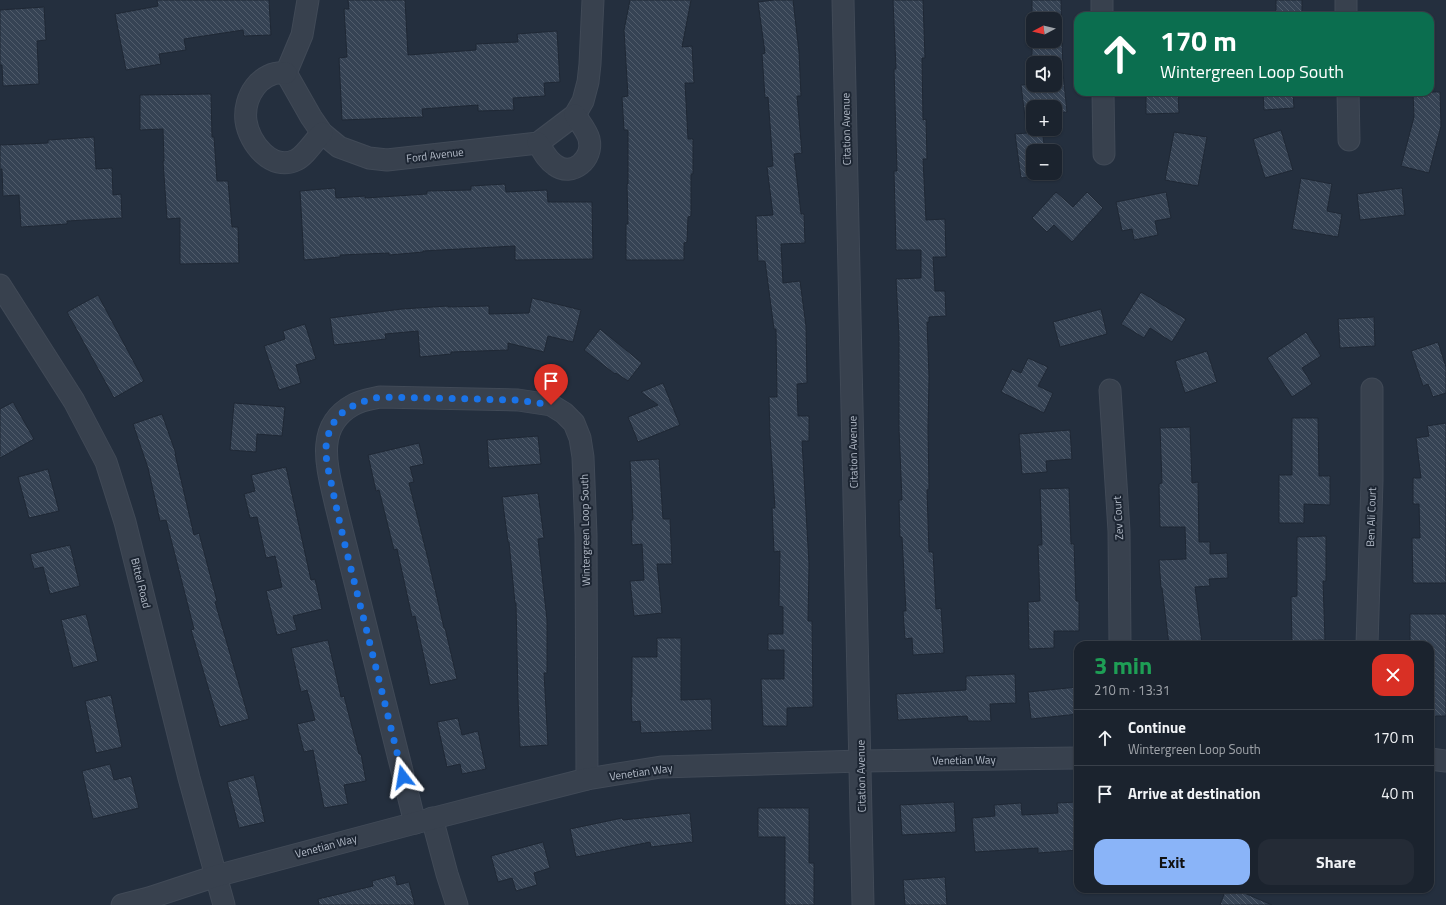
<!DOCTYPE html>
<meta charset="utf-8">
<style>
:root{--surface:#1b232e;--page:#242b36;--text:#f1f3f6;--muted:#a0a4aa;--line:#39404a;--accent:#8ab4f8}
body{margin:0;font-family:"Titillium Web",sans-serif;background:var(--page);color:var(--text);height:100vh;display:flex;flex-direction:column;font-size:15px;white-space:nowrap}
*{box-sizing:border-box;margin:0}
p{font-size:13px;color:var(--muted)}
.icon{flex:none;width:22px;height:22px;fill:none;stroke:currentColor;stroke-width:2;stroke-linecap:round;stroke-linejoin:round}
.map{position:relative;flex:1;overflow:hidden}
.side{position:absolute;left:1074px;top:641px;width:360px;height:252px;display:flex;flex-direction:column;background:var(--surface);border-radius:12px;box-shadow:0 1px 3px #0004,0 0 0 1px var(--line)}
.side>*{flex:none}
.banner{position:absolute;left:1074px;top:12px;width:360px;height:84px;border-radius:12px;box-shadow:0 1px 3px #0004,0 0 0 1px var(--line);background:#0b6e4f;color:#fff;overflow:hidden}
.needle{width:26px;rotate:263deg}
.fabs{position:absolute;left:1026px;top:12px;display:grid;gap:8px}
.fabs a{display:grid;place-items:center;width:36px;height:36px;border-radius:8px;background:var(--surface);box-shadow:0 1px 3px #0004,0 0 0 1px var(--line);font-size:20px}
.pin{position:absolute;display:grid;place-items:center;width:34px;height:34px;color:#fff;margin:-41px -17px;border-radius:50% 50% 50% 0;rotate:-45deg;box-shadow:0 0 4px #0007}
.pin .icon{rotate:45deg}
.me{position:absolute;width:44px;margin:-22px;rotate:346deg;stroke-linejoin:round;filter:drop-shadow(0 0 3px #0008)}
.turn{display:flex;align-items:center;gap:14px;height:84px;padding:0 20px;font-size:18px}
.turn .icon{width:52px;height:52px;stroke-width:2.5}
.turn b{display:block;font-size:28px;line-height:34px}
.round{display:grid;place-items:center;flex:none;width:42px;height:42px;border-radius:12px;background:var(--page)}
.head{display:flex;align-items:center;justify-content:space-between;height:68px;padding:0 20px}
h1{font-size:24px;font-weight:700;line-height:30px;color:#1e9e55}
.button{display:flex;gap:8px;margin-top:auto;padding:8px 20px}
.button a{flex:1;height:46px;border-radius:12px;background:var(--accent);color:#111;font-size:16px;font-weight:700;line-height:46px;text-align:center}
.button a+a{background:var(--page);color:var(--text)}
ul{padding:0;list-style:none}
li{display:flex;align-items:center;gap:12px;height:56px;padding:0 20px;border-top:1px solid var(--line)}
li div{flex:1}
li b{display:block;font-size:15px}
li em{font-style:normal}
.map>svg:first-child{display:block}
.building{fill:url(#building-back-hatch);stroke:#1f2835;fill-rule:evenodd}
.lines{fill:none;stroke-linecap:round;stroke-linejoin:round}
.minor-casing{stroke:#414a57;stroke-width:23}
.minor{stroke:#38414e;stroke-width:21}
.route{stroke:#1a73e8;stroke-width:7;stroke-dasharray:0 12.6}
.labels{text-anchor:middle;dominant-baseline:central;stroke-width:4;stroke-linejoin:round;paint-order:stroke}
.street-label{font-size:11px;fill:#b4bcc9;stroke:#1d2633}
</style>
<div class="map">
<svg width="1446" height="905" viewBox="0 0 1446 905">
<defs>
<pattern id="building-back-hatch" width="6" height="6" patternUnits="userSpaceOnUse"><rect width="6" height="6" fill="#364354"/><path d="M-1 5l2 2M0 0l6 6M5-1l2 2" fill="none" stroke="#515c6b"/></pattern>
</defs>
<rect width="100%" height="100%" fill="#242f3e"/>
<g class="building">
<path d="M 157,0 L 269,0 L 271,35 L 244,36 L 243,30 L 184,39 L 186,50 L 159,54 L 161,64 L 126,70 L 115,14 L 158,6 Z"/>
<path d="M 348,0 L 405,0 L 408,55 L 476,50 L 476,44 L 518,42 L 517,34 L 557,31 L 560,82 L 544,83 L 545,96 L 513,98 L 514,110 L 478,111 L 478,105 L 422,109 L 423,117 L 342,120 L 339,58 L 347,57 L 344,9 L 349,9 Z"/>
<path d="M 630,0 L 691,0 L 682,47 L 692,46 L 694,83 L 685,83 L 688,139 L 693,139 L 693,174 L 691,174 L 691,216 L 688,217 L 687,242 L 684,243 L 684,260 L 626,260 L 626,224 L 628,224 L 627,184 L 628,184 L 628,130 L 624,130 L 622,97 L 628,96 L 624,30 Z"/>
<path d="M 774,0 L 793,0 L 799,52 L 801,96 L 797,96 L 802,153 L 794,154 L 801,214 L 804,214 L 805,243 L 781,244 L 783,283 L 800,281 L 806,326 L 807,383 L 797,384 L 798,416 L 809,416 L 809,441 L 802,441 L 809,564 L 808,621 L 812,621 L 813,707 L 787,708 L 787,726 L 763,726 L 761,679 L 784,679 L 784,650 L 768,650 L 768,634 L 783,634 L 783,607 L 779,606 L 780,551 L 774,552 L 772,508 L 775,508 L 770,436 L 769,397 L 777,397 L 776,329 L 774,329 L 765,261 L 758,261 L 756,216 L 773,215 L 767,167 L 773,166 L 768,97 L 765,98 L 762,54 L 765,53 L 758,2 Z"/>
<path d="M 893,0 L 923,0 L 925,58 L 922,58 L 923,120 L 926,119 L 927,159 L 923,159 L 926,220 L 945,219 L 946,257 L 933,257 L 935,291 L 945,291 L 946,316 L 929,317 L 929,322 L 927,322 L 929,377 L 928,429 L 929,489 L 927,490 L 929,552 L 933,552 L 936,609 L 941,608 L 944,653 L 913,655 L 912,638 L 905,639 L 903,611 L 906,611 L 902,537 L 900,537 L 899,500 L 902,500 L 899,429 L 899,336 L 896,279 L 921,278 L 921,250 L 896,250 L 894,171 L 897,171 L 894,69 L 896,69 Z"/>
<path d="M 1032,0 L 1061,0 L 1063,73 L 1067,112 L 1055,113 L 1055,107 L 1033,107 L 1033,129 L 1042,129 L 1045,151 L 1033,151 L 1033,173 L 1048,173 L 1048,174 L 1021,178 L 1015,134 L 1027,133 L 1021,85 L 1032,84 L 1031,74 L 1032,74 ZM 1033,19 L 1055,19 L 1055,41 L 1033,41 ZM 1033,63 L 1055,63 L 1055,85 L 1033,85 Z"/>
<rect x="1276" y="0" width="26" height="16"/>
<path d="M 44,7 L 46,40 L 37,41 L 39,84 L 3,86 L 2,65 L 0,65 L 0,10 Z"/>
<path d="M 1146,92 L 1178,92 L 1179,113 L 1146,114 Z"/>
<path d="M 1263,92 L 1293,92 L 1294,108 L 1264,110 Z"/>
<path d="M 1413,92 L 1440,92 L 1441,126 L 1429,173 L 1401,166 L 1414,117 Z"/>
<path d="M 211,94 L 212,137 L 214,137 L 217,181 L 228,181 L 232,227 L 238,227 L 239,263 L 180,264 L 180,218 L 167,219 L 163,161 L 164,161 L 163,129 L 140,130 L 140,95 Z"/>
<path d="M 1281,130 L 1293,170 L 1265,178 L 1253,139 Z"/>
<path d="M 1174,132 L 1207,137 L 1198,186 L 1165,180 Z"/>
<path d="M 94,137 L 96,169 L 112,168 L 113,195 L 121,194 L 122,218 L 67,221 L 67,224 L 21,227 L 19,195 L 3,196 L 2,169 L 0,169 L 0,145 L 48,143 L 48,140 Z"/>
<path d="M 1301,178 L 1332,184 L 1327,211 L 1342,214 L 1338,237 L 1292,229 Z"/>
<path d="M 505,184 L 506,192 L 547,190 L 548,202 L 592,202 L 593,259 L 515,260 L 515,246 L 423,251 L 423,252 L 389,255 L 389,253 L 340,255 L 340,257 L 304,260 L 300,191 L 335,188 L 336,198 L 365,196 L 365,198 L 427,194 L 427,191 L 471,190 L 471,186 Z"/>
<path d="M 1402,188 L 1405,215 L 1360,220 L 1357,194 Z"/>
<path d="M 1056,192 L 1073,207 L 1087,192 L 1103,208 L 1072,242 L 1054,225 L 1047,232 L 1032,218 Z"/>
<path d="M 1166,192 L 1171,218 L 1155,221 L 1158,235 L 1134,240 L 1132,229 L 1122,231 L 1116,202 Z"/>
<path d="M 1141,292 L 1186,319 L 1172,342 L 1150,328 L 1144,338 L 1121,324 Z"/>
<path d="M 98,295 L 144,381 L 114,398 L 67,312 Z"/>
<path d="M 532,298 L 581,310 L 573,342 L 548,336 L 544,352 L 508,343 L 508,350 L 451,352 L 451,354 L 420,357 L 418,331 L 385,334 L 386,339 L 334,345 L 330,318 L 402,309 L 448,306 L 448,307 L 489,306 L 489,314 L 529,313 Z"/>
<path d="M 1101,309 L 1107,334 L 1060,347 L 1053,322 Z"/>
<path d="M 1374,317 L 1375,346 L 1340,348 L 1338,319 Z"/>
<path d="M 305,324 L 316,359 L 296,365 L 301,383 L 279,390 L 264,346 L 285,339 L 283,331 Z"/>
<path d="M 600,329 L 642,363 L 628,381 L 616,373 L 615,374 L 584,350 Z"/>
<path d="M 1306,332 L 1321,356 L 1302,368 L 1312,384 L 1292,397 L 1267,358 Z"/>
<path d="M 1438,342 L 1446,367 L 1446,393 L 1433,397 L 1428,384 L 1423,386 L 1411,351 Z"/>
<path d="M 1207,351 L 1217,382 L 1185,393 L 1175,361 Z"/>
<path d="M 1028,358 L 1048,367 L 1038,386 L 1053,393 L 1044,413 L 1001,392 L 1012,369 L 1021,373 Z"/>
<path d="M 663,383 L 680,425 L 638,442 L 628,417 L 658,405 L 641,392 Z"/>
<path d="M 13,402 L 34,439 L 0,458 L 0,409 Z"/>
<path d="M 234,403 L 285,407 L 282,436 L 257,434 L 256,452 L 230,450 Z"/>
<path d="M 162,414 L 176,454 L 175,454 L 194,535 L 199,533 L 217,601 L 215,602 L 249,719 L 220,727 L 191,630 L 194,629 L 166,520 L 160,521 L 148,468 L 133,424 Z"/>
<path d="M 1292,418 L 1318,418 L 1319,476 L 1330,476 L 1330,505 L 1304,504 L 1304,523 L 1279,523 L 1279,475 L 1292,475 Z"/>
<path d="M 1446,423 L 1446,583 L 1413,583 L 1412,538 L 1420,538 L 1419,504 L 1413,504 L 1413,478 L 1421,478 L 1416,438 L 1429,436 L 1427,426 Z"/>
<path d="M 1190,427 L 1192,483 L 1198,482 L 1199,542 L 1210,542 L 1210,554 L 1227,553 L 1228,578 L 1209,579 L 1210,586 L 1195,587 L 1202,643 L 1169,645 L 1162,588 L 1161,588 L 1159,560 L 1186,559 L 1185,527 L 1160,527 L 1159,484 L 1162,483 L 1160,428 Z"/>
<path d="M 1070,430 L 1072,459 L 1046,461 L 1047,472 L 1022,474 L 1019,434 Z"/>
<path d="M 538,436 L 541,464 L 489,468 L 487,440 Z"/>
<path d="M 419,443 L 424,464 L 410,467 L 414,482 L 409,483 L 429,563 L 444,628 L 445,628 L 457,679 L 430,685 L 415,616 L 412,617 L 397,549 L 394,550 L 379,490 L 376,491 L 368,455 Z"/>
<path d="M 659,459 L 663,519 L 670,519 L 672,564 L 657,564 L 662,613 L 634,616 L 630,581 L 644,580 L 642,544 L 632,545 L 631,520 L 633,520 L 630,461 Z"/>
<path d="M 286,467 L 311,580 L 315,579 L 322,609 L 293,616 L 297,630 L 277,635 L 266,591 L 282,587 L 275,556 L 266,558 L 257,517 L 250,518 L 244,494 L 255,491 L 251,475 Z"/>
<path d="M 48,469 L 59,511 L 29,518 L 18,477 Z"/>
<path d="M 1069,488 L 1071,544 L 1074,544 L 1076,601 L 1079,601 L 1079,631 L 1054,631 L 1054,648 L 1029,649 L 1028,602 L 1040,601 L 1038,545 L 1042,545 L 1040,489 Z"/>
<path d="M 538,493 L 544,538 L 538,539 L 547,620 L 547,673 L 544,673 L 548,745 L 520,747 L 518,698 L 516,603 L 515,603 L 509,542 L 508,542 L 502,497 Z"/>
<path d="M 1326,536 L 1326,581 L 1323,581 L 1325,640 L 1292,641 L 1291,597 L 1297,596 L 1297,537 Z"/>
<path d="M 70,545 L 80,586 L 50,594 L 43,567 L 34,569 L 30,554 Z"/>
<path d="M 86,614 L 98,661 L 73,668 L 61,620 Z"/>
<path d="M 1410,614 L 1446,614 L 1446,716 L 1430,716 L 1430,644 L 1410,644 Z"/>
<path d="M 657,638 L 681,638 L 681,700 L 711,699 L 712,730 L 641,733 L 640,721 L 632,722 L 631,697 L 632,697 L 632,657 L 657,657 Z"/>
<path d="M 328,640 L 341,697 L 344,696 L 359,754 L 361,754 L 366,781 L 344,785 L 348,804 L 324,808 L 313,750 L 304,752 L 297,724 L 315,720 L 307,690 L 301,692 L 291,648 Z"/>
<path d="M 1015,674 L 1016,703 L 990,704 L 991,721 L 968,721 L 967,716 L 898,720 L 896,694 L 966,690 L 966,676 Z"/>
<path d="M 1078,687 L 1078,714 L 1031,719 L 1028,692 Z"/>
<path d="M 111,695 L 122,747 L 96,753 L 85,701 Z"/>
<path d="M 458,718 L 462,735 L 478,731 L 486,769 L 462,774 L 460,764 L 447,767 L 437,722 Z"/>
<path d="M 110,764 L 114,780 L 131,776 L 139,808 L 93,819 L 82,771 Z"/>
<path d="M 254,775 L 265,822 L 239,828 L 227,782 Z"/>
<path d="M 954,802 L 956,832 L 902,835 L 900,805 Z"/>
<path d="M 1078,802 L 1078,850 L 1038,853 L 1038,848 L 975,852 L 972,818 L 995,816 L 994,805 L 1021,803 L 1022,815 L 1058,813 L 1057,803 Z"/>
<path d="M 758,808 L 809,808 L 809,863 L 814,863 L 814,905 L 785,905 L 785,837 L 758,837 Z"/>
<path d="M 690,813 L 693,842 L 651,847 L 650,842 L 576,857 L 570,829 L 622,818 L 623,820 Z"/>
<path d="M 543,842 L 550,868 L 534,873 L 537,885 L 516,891 L 512,878 L 498,882 L 491,856 Z"/>
<path d="M 395,875 L 397,885 L 409,882 L 415,905 L 319,905 L 318,899 L 373,886 L 372,881 Z"/>
<path d="M 945,877 L 947,905 L 905,905 L 903,880 Z"/>
<path d="M 1226,889 L 1235,889 L 1272,905 L 1220,905 Z"/>
</g>
<g class="lines">
<g class="minor-casing">
<g id="minor">
<path d="M 308,0 L 302,35 L 286,73 L 311,117 L 322,133 L 339,147 L 369,158 L 387,160 L 538,143 L 575,115 L 583,101 L 588,82 L 590,64 L 593,0"/>
<path d="M 843,0 L 863,905"/>
<path d="M 1102,0 L 1102,16"/>
<path d="M 1346,0 L 1346,16"/>
<path d="M 286,73 C 260,70 243,97 246,121 C 249,143 272,172 296,160 C 305,156 315,140 322,133"/>
<path d="M 1103,92 L 1104,154"/>
<path d="M 1348,92 L 1349,140"/>
<path d="M 538,143 C 543,151 547,160 555,165 C 572,178 594,159 589,139 C 587,131 580,123 575,115"/>
<path d="M 0,285 L 74,401 L 106,462 L 125,522 L 189,778 L 224,905"/>
<path d="M 1110,390 L 1119,531 L 1120,645"/>
<path d="M 1367,645 L 1372,481 L 1372,389"/>
<path d="M 1430,759 L 1446,761"/>
<path d="M 432,818 L 447,874 L 457,905"/>
<path d="M 415,823 L 336,506 C 328,470 313,427 353,405 C 361,400 371,399 380,397 L 518,400 L 551,405 L 564,413 L 574,423 L 580,438 L 583,457 L 586,535 L 587,779"/>
<path d="M 122,905 L 149,898 L 216,876 L 415,823 L 587,779 L 661,767 L 861,761 L 1078,758"/>
</g>
</g>
<use href="#minor" class="minor"/>
</g>
<g class="lines">
<path class="route" d="M 403,777 C 385,703 366,628 347,553 C 341,529 336,506 331,482 C 328,468 324,454 327,440 C 333,411 354,403 380,397 L 518,400 L 551,405"/>
</g>
<g class="labels">
<g class="street-label">
<text transform="translate(846 129) rotate(-91)">Citation Avenue</text>
<text transform="translate(435 155) rotate(-7)">Ford Avenue</text>
<text transform="translate(853 452) rotate(-91)">Citation Avenue</text>
<text transform="translate(1371 517) rotate(-88)">Ben Ali Court</text>
<text transform="translate(1118 518) rotate(-93)">Zev Court</text>
<text transform="translate(585 530) rotate(-91)">Wintergreen Loop South</text>
<text transform="translate(141 583) rotate(76)">Bittel Road</text>
<text transform="translate(964 760) rotate(-1)">Venetian Way</text>
<text transform="translate(641 772) rotate(-8)">Venetian Way</text>
<text transform="translate(861 776) rotate(-91)">Citation Avenue</text>
<text transform="translate(326 846) rotate(-15)">Venetian Way</text>
</g>
</g>
</svg>
<div class="fabs">
<a><svg class="needle" viewBox="-14 -14 28 28"><path d="M0-13l5 13h-10z" fill="#e53935"/><path d="M0 13l5-13h-10z" fill="#a0a4aa"/></svg></a>
<a><svg class="icon" aria-label="sound" viewBox="0 0 24 24"><path d="M4 9h4l5-4v14l-5-4H4zM17 9q2 3 0 6"/></svg></a>
<a>+</a>
<a>−</a>
</div>
<div class="pin" style="left:551px;top:405px;background:#d93025"><svg class="icon" aria-label="arrive" viewBox="0 0 24 24"><path d="M6 21V4h12l-3 4 3 4H6"/></svg></div>
<svg class="me" style="left:403px;top:777px" viewBox="-20 -20 40 40"><path d="M0-17L14 15 0 8-14 15z" fill="#1a73e8" stroke="#fff" stroke-width="4"/></svg>
<div class="banner">
<div class="turn"><svg class="icon" aria-label="ahead" viewBox="0 0 24 24"><path d="M12 20V5M6 11l6-6 6 6"/></svg><div><b>170 m</b>Wintergreen Loop South</div></div>
</div>
<section class="side">
<div class="head"><div><h1>3 min</h1><p>210 m · 13:31</p></div><a class="round" style="background:#d93025;color:#fff"><svg class="icon" aria-label="close" viewBox="0 0 24 24"><path d="M6 6l12 12M18 6L6 18"/></svg></a></div>
<ul>
<li><svg class="icon" aria-label="ahead" viewBox="0 0 24 24"><path d="M12 20V5M6 11l6-6 6 6"/></svg><div><b>Continue</b><p>Wintergreen Loop South</p></div><em>170 m</em></li>
<li><svg class="icon" aria-label="arrive" viewBox="0 0 24 24"><path d="M6 21V4h12l-3 4 3 4H6"/></svg><div><b>Arrive at destination</b></div><em>40 m</em></li>
</ul>
<div class="button"><a>Exit</a><a>Share</a></div>
</section>
</div>
